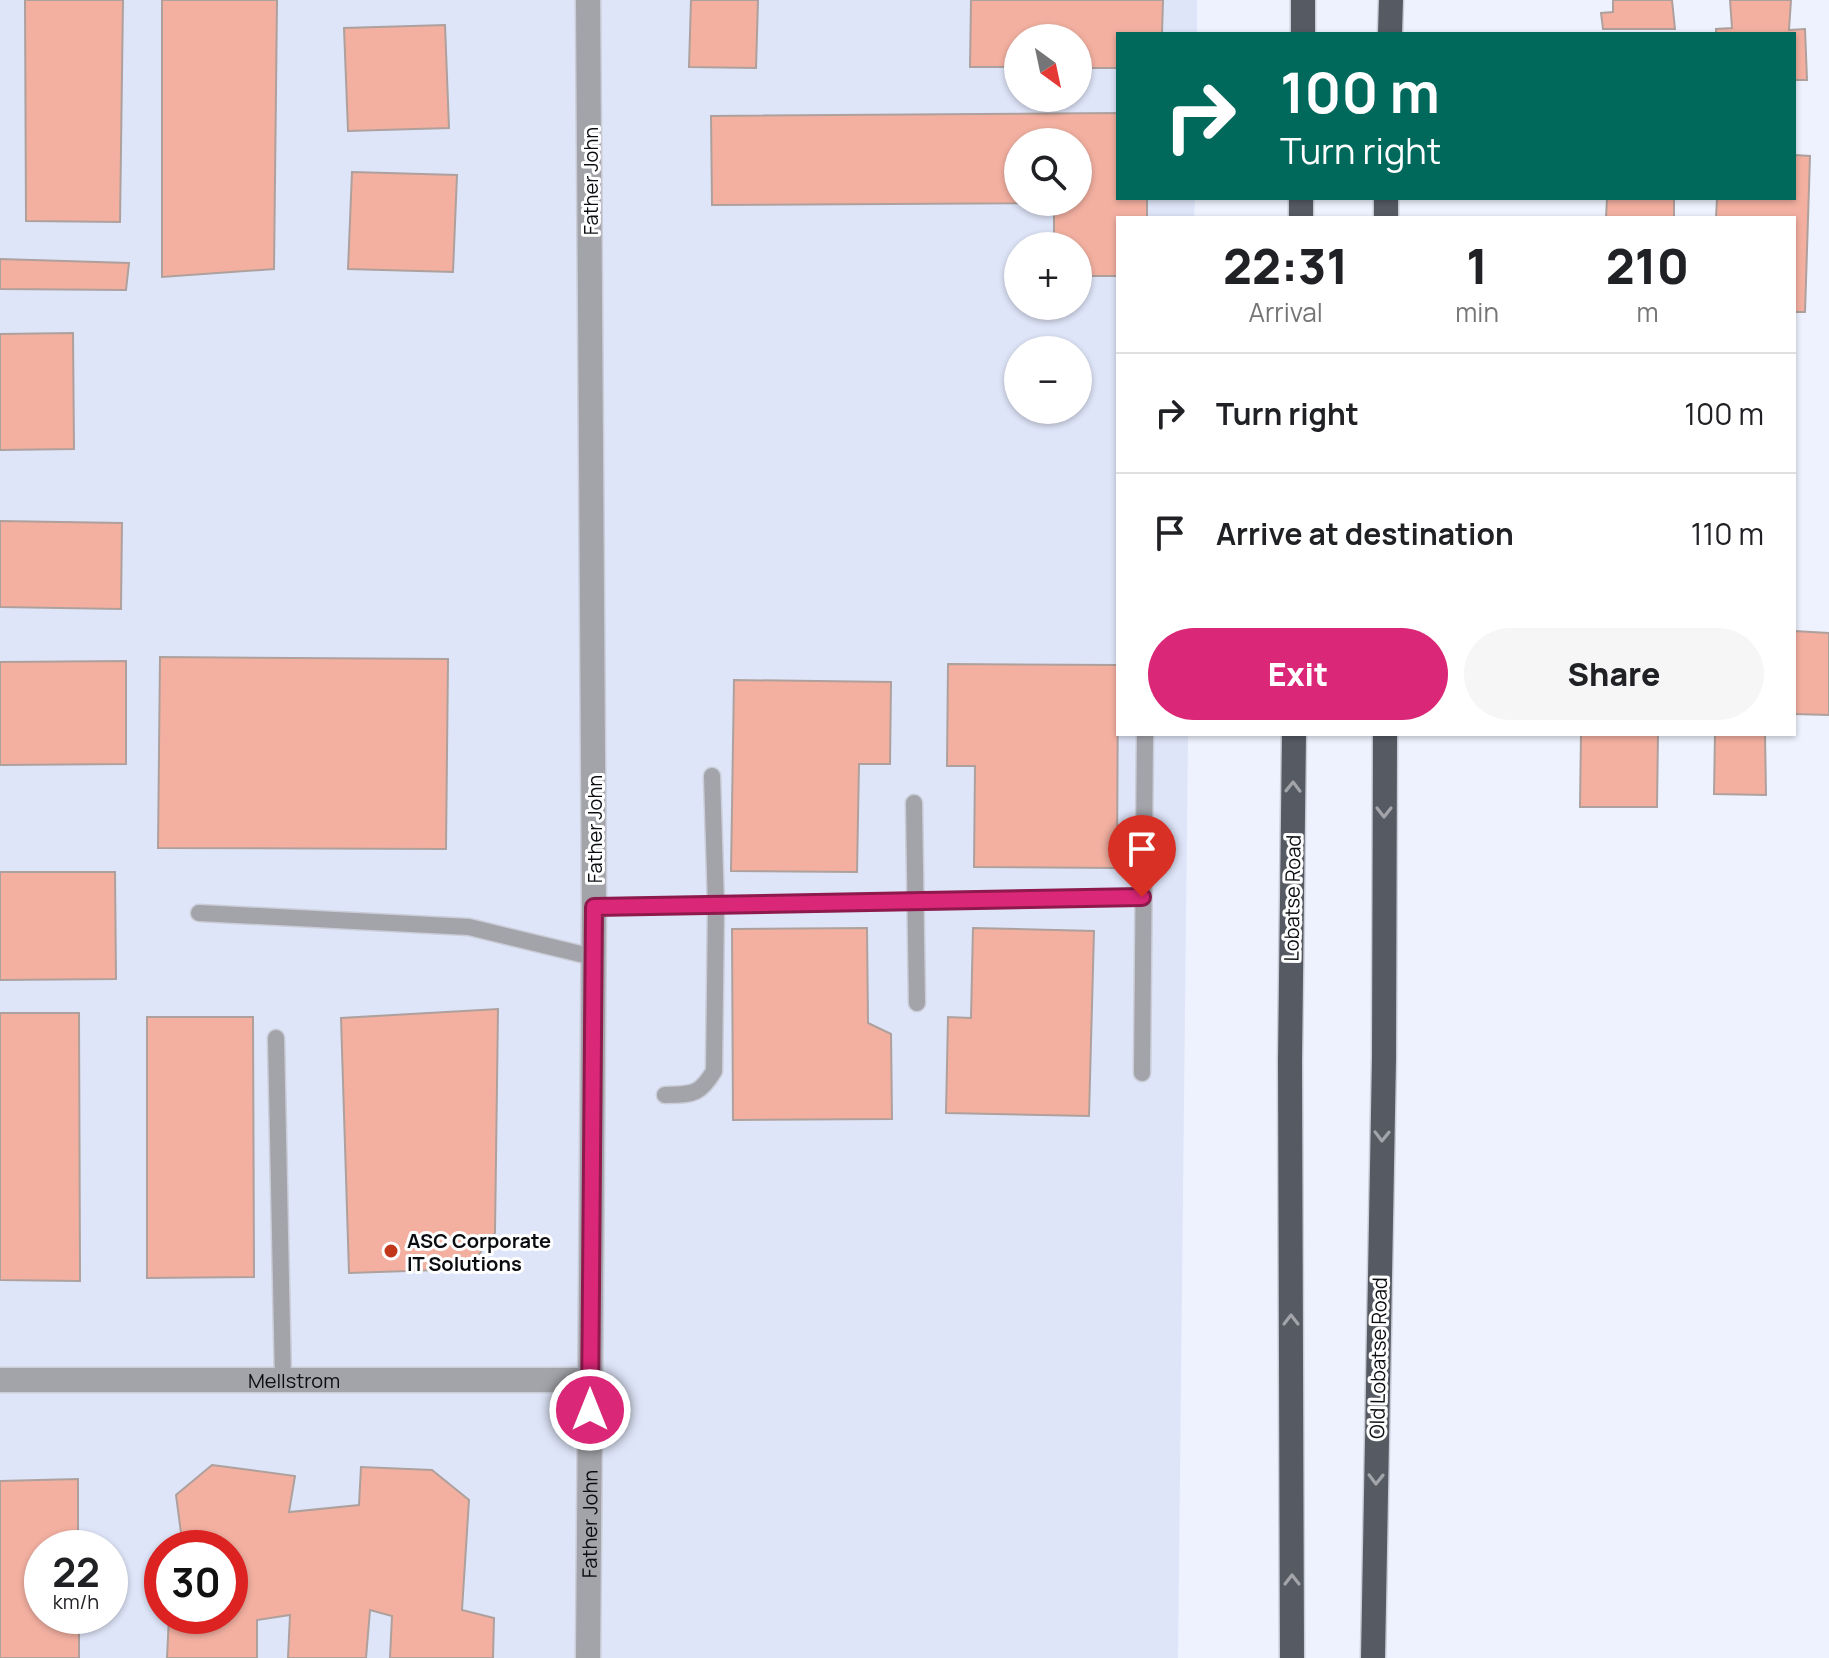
<!DOCTYPE html>
<meta charset="utf-8">
<style>
:root{--surface:#fff;--page:#f6f6f6;--text:#202124;--muted:#757577;--line:#e0e0e0;--accent:#db2777}
body{margin:0;font-family:Manrope,sans-serif;background:var(--page);color:var(--text);height:100vh;display:flex;flex-direction:column;font-size:30px;white-space:nowrap}
*{box-sizing:border-box;margin:0}
p{font-size:26px;color:var(--muted)}
.icon{flex:none;width:44px;height:44px;fill:none;stroke:currentColor;stroke-width:2;stroke-linecap:round;stroke-linejoin:round}
.map{position:relative;flex:1;overflow:hidden}
.details{position:absolute;left:1116px;top:216px;width:680px;height:520px;display:flex;flex-direction:column;background:var(--surface);border-radius:0px;box-shadow:0 2px 6px #0004}
.details>*{flex:none}
.hud{position:absolute;left:1116px;top:32px;width:680px;height:168px;border-radius:0px;box-shadow:0 2px 6px #0004;background:#00695c;color:#fff;overflow:hidden}
.needle{width:52px;rotate:147deg}
.buttons{position:absolute;left:1004px;top:24px;display:grid;gap:16px}
.buttons a{display:grid;place-items:center;width:88px;height:88px;border-radius:50%;background:var(--surface);box-shadow:0 2px 6px #0004;font-size:40px}
.speed{position:absolute;left:24px;top:1530px;display:flex;gap:16px;font-size:40px;font-weight:700;text-align:center}
.speed>*{display:grid;place-content:center;width:104px;height:104px;border-radius:50%;background:var(--surface);box-shadow:0 2px 6px #0004;line-height:1}
.speed small{font-size:20px;font-weight:400}
.speed .limit{border:12px solid #d22;background:#fff;color:#111}
.pin{position:absolute;display:grid;place-items:center;width:68px;height:68px;color:#fff;margin:-82px -34px;border-radius:50% 50% 50% 0;rotate:-45deg;box-shadow:0 0 8px #0007}
.pin .icon{rotate:45deg}
.me{position:absolute;width:88px;margin:-44px;rotate:0deg;stroke-linejoin:round;filter:drop-shadow(0 0 6px #0008)}
.turn{display:flex;align-items:center;gap:28px;height:168px;padding:0 32px;font-size:36px}
.turn .icon{width:104px;height:104px;stroke-width:2.5}
.turn b{display:block;font-size:56px;line-height:68px}
.eta{display:flex;justify-content:space-evenly;align-items:center;height:136px;text-align:center}
.eta b{font-size:48px;font-weight:800;line-height:56px}
.button{display:flex;gap:16px;margin-top:auto;padding:16px 32px}
.button a{flex:1;height:92px;border-radius:48px;background:var(--accent);color:#fff;font-size:32px;font-weight:800;line-height:92px;text-align:center}
.button a+a{background:var(--page);color:var(--text)}
ul{padding:0;list-style:none}
li{display:flex;align-items:center;gap:24px;height:120px;padding:0 32px;border-top:2px solid var(--line)}
li div{flex:1}
li b{display:block;font-size:30px}
li em{font-style:normal}
.map>svg:first-child{display:block}
.built{fill:#dee5f8;fill-rule:evenodd}
.building{fill:#f3b0a1;stroke:#aea09c;stroke-width:2;fill-rule:evenodd}
.lines{fill:none;stroke-linecap:round;stroke-linejoin:round}
.service-casing{stroke:#cacdd8;stroke-width:19}
.minor-casing{stroke:#cacdd8;stroke-width:27}
.trunk-casing{stroke:#cacdd8;stroke-width:27}
.service{stroke:#a3a4aa;stroke-width:16}
.minor{stroke:#a3a4aa;stroke-width:24}
.trunk{stroke:#565a63;stroke-width:24}
.oneway{stroke:#a2a4a9}
.route-casing{stroke:#8e194d;stroke-width:20}
.route{stroke:#db2777;stroke-width:14}
.poi-dot{fill:#c2371a;stroke:#fff;stroke-width:3}
.labels{text-anchor:middle;dominant-baseline:central;stroke-width:6;stroke-linejoin:round;paint-order:stroke}
.street-label{font-size:20px;fill:#0b0d11;stroke:#fff}
.poi-label{font-size:20px;font-weight:bold;fill:#0b0d11;stroke:#fff;text-anchor:start}
</style>
<div class="map">
<svg width="1829" height="1658" viewBox="0 0 1829 1658">
<rect width="100%" height="100%" fill="#eef2fe"/>
<path class="built" d="M 0,0 L 1197,0 L 1197,34 L 1118,34 L 1118,198 L 1195,198 L 1194,218 L 1118,218 L 1118,734 L 1188,734 L 1178,1658 L 0,1658 ZM 1018,38 L 1078,38 L 1078,98 L 1018,98 ZM 1018,142 L 1078,142 L 1078,202 L 1018,202 ZM 1018,246 L 1078,246 L 1078,306 L 1018,306 ZM 1018,350 L 1078,350 L 1078,410 L 1018,410 ZM 42,1548 L 110,1548 L 110,1616 L 42,1616 ZM 162,1548 L 230,1548 L 230,1616 L 162,1616 Z"/>
<g class="building">
<path d="M 25,0 L 123,0 L 120,222 L 26,221 Z"/>
<path d="M 162,0 L 277,0 L 274,269 L 162,277 Z"/>
<path d="M 691,0 L 758,0 L 756,68 L 689,67 Z"/>
<path d="M 971,0 L 1163,0 L 1162,34 L 1118,34 L 1118,68 L 1078,68 L 1078,38 L 1018,38 L 1018,67 L 970,67 Z"/>
<path d="M 1613,0 L 1672,0 L 1675,29 L 1603,29 L 1601,13 L 1613,12 Z"/>
<path d="M 1730,0 L 1791,0 L 1789,30 L 1805,29 L 1807,80 L 1794,80 L 1794,34 L 1716,34 L 1716,29 L 1732,28 Z"/>
<path d="M 445,25 L 449,128 L 348,131 L 344,28 Z"/>
<path d="M 1118,113 L 1118,198 L 1147,198 L 1147,218 L 1118,218 L 1118,276 L 1078,276 L 1078,246 L 1054,246 L 1054,203 L 712,205 L 711,116 ZM 1018,142 L 1078,142 L 1078,202 L 1018,202 Z"/>
<path d="M 1794,155 L 1810,156 L 1805,312 L 1794,312 L 1794,218 L 1716,218 L 1717,198 L 1794,198 Z"/>
<path d="M 352,172 L 457,175 L 453,272 L 348,269 Z"/>
<path d="M 1607,198 L 1674,198 L 1674,218 L 1606,218 Z"/>
<path d="M 0,259 L 129,263 L 126,290 L 0,289 Z"/>
<path d="M 73,333 L 74,449 L 0,450 L 0,334 Z"/>
<path d="M 0,521 L 122,523 L 121,609 L 0,607 Z"/>
<path d="M 1794,631 L 1829,633 L 1829,715 L 1794,714 Z"/>
<path d="M 160,657 L 448,659 L 446,849 L 158,848 Z"/>
<path d="M 126,661 L 126,764 L 0,765 L 0,662 Z"/>
<path d="M 948,664 L 1118,665 L 1117,868 L 974,867 L 975,766 L 947,766 Z"/>
<path d="M 734,680 L 891,682 L 890,764 L 859,764 L 857,872 L 731,871 Z"/>
<path d="M 1581,734 L 1658,734 L 1657,807 L 1580,807 Z"/>
<path d="M 1715,734 L 1765,734 L 1766,795 L 1714,794 Z"/>
<path d="M 0,872 L 115,872 L 116,979 L 0,980 Z"/>
<path d="M 867,928 L 868,1023 L 891,1034 L 892,1119 L 733,1120 L 732,929 Z"/>
<path d="M 973,928 L 1094,931 L 1089,1116 L 946,1113 L 948,1017 L 971,1018 Z"/>
<path d="M 498,1009 L 495,1233 L 468,1269 L 349,1273 L 341,1018 Z"/>
<path d="M 0,1013 L 79,1013 L 80,1281 L 0,1280 Z"/>
<path d="M 147,1017 L 253,1017 L 254,1277 L 147,1278 Z"/>
<path d="M 212,1465 L 295,1476 L 289,1512 L 359,1505 L 361,1467 L 432,1470 L 469,1500 L 462,1610 L 494,1618 L 493,1658 L 390,1658 L 392,1616 L 370,1610 L 366,1658 L 288,1658 L 290,1615 L 257,1620 L 257,1658 L 167,1658 L 169,1616 L 230,1616 L 230,1548 L 183,1548 L 176,1495 Z"/>
<path d="M 78,1479 L 78,1548 L 42,1548 L 42,1616 L 79,1616 L 79,1658 L 0,1658 L 0,1481 Z"/>
</g>
<g class="lines">
<g class="service-casing">
<g id="service">
<path d="M 914,803 L 917,1003"/>
<path d="M 594,907 L 1142,897"/>
<path d="M 199,913 L 469,927 L 593,957"/>
<path d="M 276,1038 L 283,1380"/>
<path d="M 1142,1073 L 1145,734"/>
<path d="M 665,1095 C 692,1094 699,1096 714,1071 L 716,906 L 712,776"/>
</g>
</g>
<g class="minor-casing">
<g id="minor">
<path id="s1" d="M 0,1380 L 590,1380"/>
<path id="s2" d="M 588,1658 L 594,907 L 588,0"/>
</g>
</g>
<g class="trunk-casing">
<g id="trunk">
<path d="M 1303,34 L 1303,0"/>
<path d="M 1390,34 L 1391,0"/>
<path d="M 1301,218 L 1301,198"/>
<path d="M 1386,218 L 1386,198"/>
<path d="M 1292,1658 L 1290,1061 L 1294,734"/>
<path d="M 1373,1658 L 1384,1058 L 1385,734"/>
</g>
</g>
<use href="#service" class="service"/>
<use href="#minor" class="minor"/>
<use href="#trunk" class="trunk"/>
</g>
<defs><path id="oneway-chevron" d="M-2-3.5L2.5 0L-2 3.5" fill="none" stroke-width="1.6" stroke-linecap="round" stroke-linejoin="round" transform="scale(2)"/></defs>
<g class="oneway">
<use href="#oneway-chevron" transform="translate(1293 787) rotate(-89)"/>
<use href="#oneway-chevron" transform="translate(1384 812) rotate(90)"/>
<use href="#oneway-chevron" transform="translate(1382 1136) rotate(91)"/>
<use href="#oneway-chevron" transform="translate(1291 1320) rotate(-90)"/>
<use href="#oneway-chevron" transform="translate(1376 1479) rotate(91)"/>
<use href="#oneway-chevron" transform="translate(1292 1580) rotate(-90)"/>
</g>
<g class="lines">
<g class="route-casing">
<path id="route" d="M 590,1410 L 594,907 L 1142,897"/>
</g>
<use href="#route" class="route"/>
</g>
<circle class="poi-dot" cx="391" cy="1251" r="8"/>
<g class="labels">
<g class="street-label">
<text transform="translate(590 181) rotate(-90)">Father John</text>
<text transform="translate(594 829) rotate(-90)">Father John</text>
<text transform="translate(1292 898) rotate(-89)">Lobatse Road</text>
<text transform="translate(1378 1358) rotate(-89)">Old Lobatse Road</text>
<text stroke="none"><textPath href="#s1" startOffset="294">Mellstrom</textPath></text>
<text stroke="none"><textPath href="#s2" startOffset="134">Father John</textPath></text>
</g>
<g class="poi-label">
<text x="407" y="1240">ASC Corporate<tspan x="407" dy="23">IT Solutions</tspan></text>
</g>
</g>
</svg>
<div class="buttons">
<a><svg class="needle" viewBox="-14 -14 28 28"><path d="M0-13l5 13h-10z" fill="#e53935"/><path d="M0 13l5-13h-10z" fill="#757577"/></svg></a>
<a><svg class="icon" aria-label="search" viewBox="0 0 24 24"><circle cx="10" cy="10" r="6"/><path d="M15 15l6 6"/></svg></a>
<a>+</a>
<a>−</a>
</div>
<div class="speed"><div>22<small>km/h</small></div><div class="limit">30</div></div>
<div class="pin" style="left:1142px;top:897px;background:#d93025"><svg class="icon" aria-label="arrive" viewBox="0 0 24 24"><path d="M6 21V4h12l-3 4 3 4H6"/></svg></div>
<svg class="me" style="left:590px;top:1410px" viewBox="-20 -20 40 40"><circle r="17" fill="#db2777" stroke="#fff" stroke-width="3"/><path d="M0-11L8 9 0 5-8 9z" fill="#fff"/></svg>
<div class="hud">
<div class="turn"><svg class="icon" aria-label="right" viewBox="0 0 24 24"><path d="M7 20v-9h11M14 6l5 5-5 5"/></svg><div><b>100 m</b>Turn right</div></div>
</div>
<section class="details">
<div class="eta">
<div><b>22:31</b><p>Arrival</p></div>
<div><b>1</b><p>min</p></div>
<div><b>210</b><p>m</p></div>
</div>
<ul>
<li><svg class="icon" aria-label="right" viewBox="0 0 24 24"><path d="M7 20v-9h11M14 6l5 5-5 5"/></svg><div><b>Turn right</b></div><em>100 m</em></li>
<li><svg class="icon" aria-label="arrive" viewBox="0 0 24 24"><path d="M6 21V4h12l-3 4 3 4H6"/></svg><div><b>Arrive at destination</b></div><em>110 m</em></li>
</ul>
<div class="button"><a>Exit</a><a>Share</a></div>
</section>
</div>
